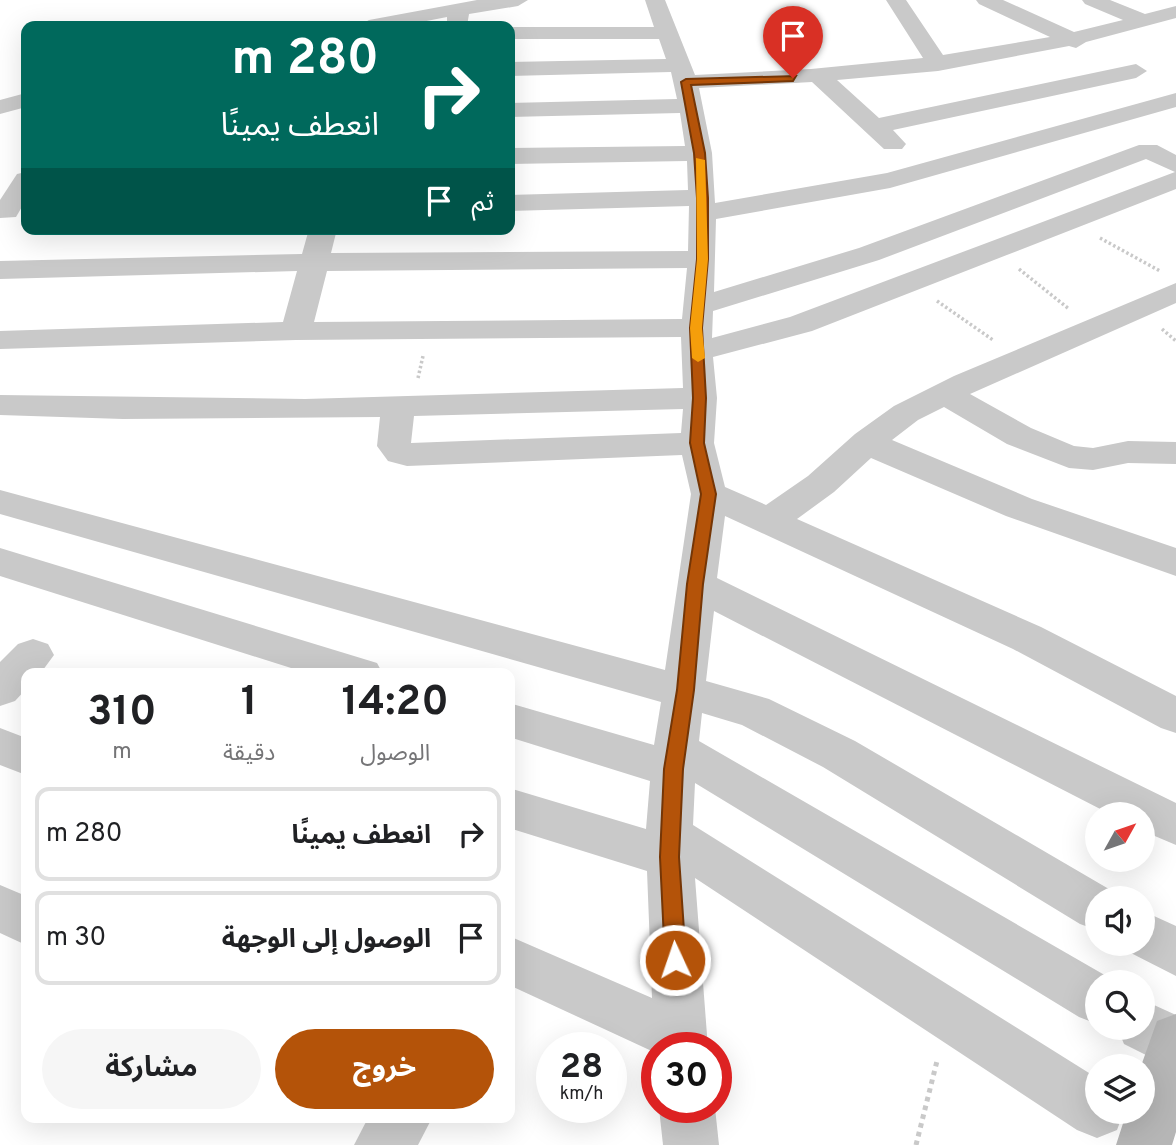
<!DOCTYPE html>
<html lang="ar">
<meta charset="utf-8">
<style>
:root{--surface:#fff;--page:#f6f6f6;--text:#202124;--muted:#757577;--line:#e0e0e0;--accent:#b45309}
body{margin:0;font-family:Overpass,"Noto Sans Arabic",sans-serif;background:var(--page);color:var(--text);direction:rtl;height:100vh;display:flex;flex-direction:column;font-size:26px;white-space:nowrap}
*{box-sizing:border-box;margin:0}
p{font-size:23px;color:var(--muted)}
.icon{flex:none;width:38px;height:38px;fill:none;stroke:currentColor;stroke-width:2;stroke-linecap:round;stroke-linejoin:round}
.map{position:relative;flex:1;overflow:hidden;direction:ltr}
.drawer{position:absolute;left:21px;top:668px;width:494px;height:455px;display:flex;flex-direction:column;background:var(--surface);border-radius:14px;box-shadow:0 7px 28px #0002;direction:rtl}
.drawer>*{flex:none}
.top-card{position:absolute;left:21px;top:21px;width:494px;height:214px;border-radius:14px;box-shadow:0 7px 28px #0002;direction:rtl;background:#00695c;color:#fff;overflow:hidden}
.needle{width:46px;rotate:50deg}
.controls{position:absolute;left:1085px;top:802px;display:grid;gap:14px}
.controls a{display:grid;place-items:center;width:70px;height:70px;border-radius:50%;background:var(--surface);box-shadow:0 7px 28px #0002;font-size:35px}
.speed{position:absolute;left:536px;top:1032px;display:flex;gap:14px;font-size:35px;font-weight:700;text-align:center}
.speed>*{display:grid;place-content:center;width:91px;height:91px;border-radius:50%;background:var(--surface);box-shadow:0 7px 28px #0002;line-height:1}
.speed small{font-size:18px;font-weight:400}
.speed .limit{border:10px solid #d22;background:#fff;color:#111}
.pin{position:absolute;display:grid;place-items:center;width:60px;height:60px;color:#fff;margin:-72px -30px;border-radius:50% 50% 50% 0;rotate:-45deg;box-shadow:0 0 7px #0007}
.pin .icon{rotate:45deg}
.me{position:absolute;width:77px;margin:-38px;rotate:357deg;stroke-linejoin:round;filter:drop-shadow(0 0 5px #0008)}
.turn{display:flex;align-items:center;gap:24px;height:147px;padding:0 21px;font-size:32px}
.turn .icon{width:91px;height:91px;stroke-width:2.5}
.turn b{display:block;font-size:49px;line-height:60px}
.then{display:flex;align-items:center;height:66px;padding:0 21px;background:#0003;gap:14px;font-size:26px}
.eta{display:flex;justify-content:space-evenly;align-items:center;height:119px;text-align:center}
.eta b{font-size:42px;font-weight:700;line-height:49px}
.cta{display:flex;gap:14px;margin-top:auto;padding:14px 21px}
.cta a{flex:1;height:80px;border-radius:42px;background:var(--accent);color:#fff;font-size:28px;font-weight:700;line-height:80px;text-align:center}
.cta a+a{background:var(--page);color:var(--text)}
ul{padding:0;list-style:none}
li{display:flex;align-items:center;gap:21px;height:94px;margin:0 14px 10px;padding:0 7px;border:4px solid var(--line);border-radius:14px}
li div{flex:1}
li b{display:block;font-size:26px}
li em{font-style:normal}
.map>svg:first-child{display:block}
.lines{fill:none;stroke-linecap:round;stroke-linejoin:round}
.path-far1{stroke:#c9c9c9;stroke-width:3.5;stroke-dasharray:2.5 2.5;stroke-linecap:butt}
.path{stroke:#c9c9c9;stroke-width:5;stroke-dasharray:4.5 4.5;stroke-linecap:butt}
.street{fill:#c9c9c9;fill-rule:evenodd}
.secondary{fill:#b6b6b6;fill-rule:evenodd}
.route{fill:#b45309;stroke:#753606;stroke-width:2}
.slow{fill:#f59e0b}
</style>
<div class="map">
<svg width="1176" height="1145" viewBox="0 0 1176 1145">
<rect width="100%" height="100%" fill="#fff"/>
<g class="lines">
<g class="path-far1">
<path d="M 1100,238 L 1160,271"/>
<path d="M 1019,269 L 1069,309"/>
<path d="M 937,301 L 993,340"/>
<path d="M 1162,329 L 1176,341"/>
<path d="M 418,378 L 423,356"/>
</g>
<path class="path" d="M 916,1145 L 937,1061"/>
<g class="street">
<path d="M 477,0 L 528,0 L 518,6 L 469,14 L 467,26 L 447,26 L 447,17 L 401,26 L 358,26 L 369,20 Z"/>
<path d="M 645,0 L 665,0 L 695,75 L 811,69 L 923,58 L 886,0 L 906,0 L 943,55 L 1050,37 L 979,4 L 976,0 L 1003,0 L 1074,32 L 1123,20 L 1085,4 L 1082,0 L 1110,0 L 1145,14 L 1176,6 L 1176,18 L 1086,42 L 1076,48 L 1069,46 L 938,71 L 837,80 L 879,118 L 1136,64 L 1147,71 L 1136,78 L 893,130 L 906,144 L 902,149 L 884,149 L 812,82 L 699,88 L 712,153 L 715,203 L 887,173 L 1176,93 L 1176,107 L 890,188 L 716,219 L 714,292 L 859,248 L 1139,145 L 1157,145 L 1176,155 L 1176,189 L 812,331 L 713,357 L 717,398 L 714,443 L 725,487 L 766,505 L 808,476 L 855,434 L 894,406 L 954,376 L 1176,283 L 1176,303 L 970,394 L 1031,428 L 1074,446 L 1093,448 L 1128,441 L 1176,442 L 1176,464 L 1128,463 L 1093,470 L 1069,468 L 1007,444 L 944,407 L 918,420 L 892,440 L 1032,499 L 1176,548 L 1176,576 L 1006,516 L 871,458 L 834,492 L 797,519 L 1041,627 L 1176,696 L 1176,733 L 1161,728 L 1013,649 L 725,516 L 717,578 L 1176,803 L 1176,845 L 1143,831 L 1143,814 L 1110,814 L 714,611 L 706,681 L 769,699 L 855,741 L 1114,892 L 1117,898 L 1097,898 L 1097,930 L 1080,924 L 823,767 L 742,725 L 702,713 L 699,741 L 1115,981 L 1097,982 L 1097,1024 L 1079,1017 L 695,783 L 693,825 L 1097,1078 L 1097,1111 L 1124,1111 L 1117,1130 L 1097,1138 L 1077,1130 L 695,878 L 708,1048 L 656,1048 L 656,1053 L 509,985 L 509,936 L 652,998 L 647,871 L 509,828 L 509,788 L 646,829 L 650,781 L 509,737 L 509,703 L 654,745 L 661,702 L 0,514 L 0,490 L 665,670 L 691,494 L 682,455 L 407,466 L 388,461 L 377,446 L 380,417 L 123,419 L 0,415 L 0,395 L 305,399 L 683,388 L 681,337 L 296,340 L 0,349 L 0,331 L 283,322 L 297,271 L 0,279 L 0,261 L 302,254 L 309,229 L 337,229 L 331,253 L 688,251 L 689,206 L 509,211 L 509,195 L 688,190 L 687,161 L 509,164 L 509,148 L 685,146 L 680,113 L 509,117 L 509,103 L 677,99 L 671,72 L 509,76 L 509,62 L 666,59 L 659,39 L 509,39 L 509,27 L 654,27 ZM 1146,159 L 1175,172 L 790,317 L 712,338 L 713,311 L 879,260 ZM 687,268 L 682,319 L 314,322 L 327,271 ZM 683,409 L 681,433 L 411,443 L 414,416 Z"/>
<path d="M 26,93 L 26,107 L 0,114 L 0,100 Z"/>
<path d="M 26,172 L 26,200 L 16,217 L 0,218 L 0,200 L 17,174 Z"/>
<path d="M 0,548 L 377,663 L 383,674 L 310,674 L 0,576 Z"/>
<path d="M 33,639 L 48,644 L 54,655 L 40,674 L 26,674 L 26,689 L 15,701 L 0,706 L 0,662 L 18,644 Z"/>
<path d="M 0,728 L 26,738 L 26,775 L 0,765 Z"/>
<path d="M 0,885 L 26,896 L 26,945 L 0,933 Z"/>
<path d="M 1143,911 L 1176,926 L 1176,976 L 1125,950 L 1122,943 L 1143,943 Z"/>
<path d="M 1143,1000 L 1176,1015 L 1176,1070 L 1124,1044 L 1117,1027 L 1143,1027 Z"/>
<path d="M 659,1108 L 715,1108 L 719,1145 L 663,1145 Z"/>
<path d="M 368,1118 L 432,1118 L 418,1145 L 354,1145 Z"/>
</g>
<path class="secondary" d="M 1176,1014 L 1176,1132 L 1172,1145 L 1116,1145 L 1127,1111 L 1143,1111 L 1141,1066 L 1157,1021 Z"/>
</g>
<path class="route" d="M 796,76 L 793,81 L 691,85 L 705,153 L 708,198 L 708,259 L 702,328 L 706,398 L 704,443 L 716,494 L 703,584 L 694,690 L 683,769 L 679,857 L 686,960 L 683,967 L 675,970 L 668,967 L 665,960 L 660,857 L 664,769 L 677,690 L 687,584 L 701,494 L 690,443 L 693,398 L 690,328 L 697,259 L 697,198 L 694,153 L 681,82 L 686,79 Z"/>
<path class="slow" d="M 696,158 L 705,160 L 708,259 L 702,328 L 705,358 L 698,362 L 692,358 L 690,328 L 697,259 Z"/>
</svg>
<div class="controls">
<a><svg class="needle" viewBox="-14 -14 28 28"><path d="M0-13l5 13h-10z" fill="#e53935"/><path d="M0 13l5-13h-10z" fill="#757577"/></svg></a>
<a><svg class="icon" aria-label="sound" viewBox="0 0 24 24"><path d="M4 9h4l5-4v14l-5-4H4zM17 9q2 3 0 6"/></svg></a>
<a><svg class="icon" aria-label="search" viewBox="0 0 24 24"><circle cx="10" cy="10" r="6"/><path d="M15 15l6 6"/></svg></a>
<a><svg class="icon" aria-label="layers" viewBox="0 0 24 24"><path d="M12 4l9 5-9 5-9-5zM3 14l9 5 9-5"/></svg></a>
</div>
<div class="speed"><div>28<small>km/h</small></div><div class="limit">30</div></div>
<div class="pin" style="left:793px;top:78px;background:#d93025"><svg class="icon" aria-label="arrive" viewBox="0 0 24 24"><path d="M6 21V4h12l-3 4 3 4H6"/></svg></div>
<svg class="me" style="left:675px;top:960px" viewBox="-20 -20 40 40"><circle r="17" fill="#b45309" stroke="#fff" stroke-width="3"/><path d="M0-11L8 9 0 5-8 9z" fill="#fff"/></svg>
<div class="top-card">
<div class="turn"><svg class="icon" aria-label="right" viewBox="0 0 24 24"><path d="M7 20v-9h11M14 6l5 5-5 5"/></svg><div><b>280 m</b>انعطف يمينًا</div></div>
<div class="then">ثم<svg class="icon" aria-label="arrive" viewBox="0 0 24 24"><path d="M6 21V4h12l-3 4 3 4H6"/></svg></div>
</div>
<section class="drawer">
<div class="eta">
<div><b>14:20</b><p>الوصول</p></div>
<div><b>1</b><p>دقيقة</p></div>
<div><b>310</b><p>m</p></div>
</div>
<ul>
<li><svg class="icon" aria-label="right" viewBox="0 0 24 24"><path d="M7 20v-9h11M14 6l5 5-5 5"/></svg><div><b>انعطف يمينًا</b></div><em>280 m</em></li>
<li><svg class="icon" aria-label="arrive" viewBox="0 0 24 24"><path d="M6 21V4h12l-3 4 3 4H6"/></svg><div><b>الوصول إلى الوجهة</b></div><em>30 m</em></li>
</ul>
<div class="cta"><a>خروج</a><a>مشاركة</a></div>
</section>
</div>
